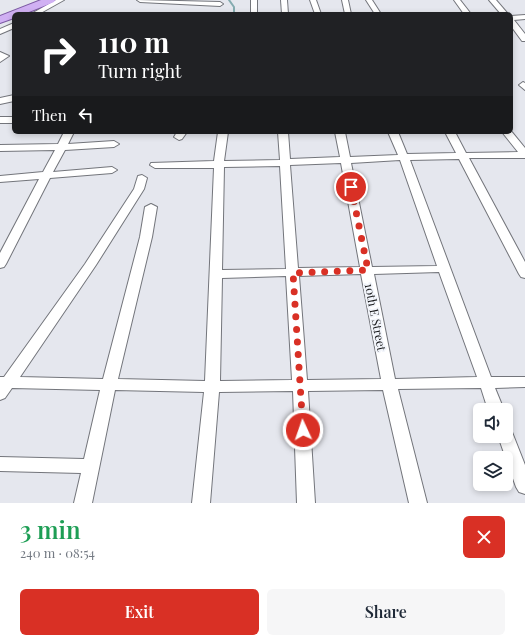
<!DOCTYPE html>
<meta charset="utf-8">
<style>
:root{--surface:#fff;--page:#f6f6f7;--text:#1f2937;--muted:#747a83;--accent:#d93025}
body{margin:0;font-family:"Playfair Display",serif;background:var(--page);color:var(--text);height:100vh;display:flex;flex-direction:column;font-size:15px;white-space:nowrap}
*{box-sizing:border-box;margin:0}
p{font-size:13px;color:var(--muted)}
.icon{flex:none;width:22px;height:22px;fill:none;stroke:currentColor;stroke-width:2;stroke-linecap:round;stroke-linejoin:round}
.map{position:relative;height:503px;overflow:hidden}
.side{display:flex;flex-direction:column;background:var(--surface);flex:1}
.side>*{flex:none}
.guide{position:absolute;left:12px;top:12px;width:501px;height:122px;border-radius:6px;box-shadow:0 2px 6px #0003;background:#202124;color:#fff;overflow:hidden}
.controls{position:absolute;left:473px;top:403px;display:grid;gap:8px}
.controls a{display:grid;place-items:center;width:40px;height:40px;border-radius:6px;background:var(--surface);box-shadow:0 2px 6px #0003;font-size:20px}
.pin{position:absolute;display:grid;place-items:center;width:34px;height:34px;color:#fff;margin:-17px;border:2px solid #fff;border-radius:50%;box-shadow:0 1px 4px #0007}
.me{position:absolute;width:44px;margin:-22px;rotate:357deg;stroke-linejoin:round;filter:drop-shadow(0 0 3px #0008)}
.turn{display:flex;align-items:center;gap:14px;height:84px;padding:0 20px;font-size:18px}
.turn .icon{width:52px;height:52px;stroke-width:2.5}
.turn b{display:block;font-size:28px;line-height:34px}
.then{display:flex;align-items:center;height:38px;padding:0 20px;background:#0003;gap:8px;font-size:15px}
.round{display:grid;place-items:center;flex:none;width:42px;height:42px;border-radius:6px;background:var(--page)}
.overview{display:flex;align-items:center;justify-content:space-between;height:68px;padding:0 20px}
h1{font-size:24px;font-weight:600;line-height:30px;color:#1e9e55}
.cta{display:flex;gap:8px;margin-top:auto;padding:8px 20px}
.cta a{flex:1;height:46px;border-radius:6px;background:var(--accent);color:#fff;font-size:16px;font-weight:600;line-height:46px;text-align:center}
.cta a+a{background:var(--page);color:var(--text)}
.map>svg:first-child{display:block}
.lines{fill:none;stroke-linecap:round;stroke-linejoin:round}
.stream{stroke:#85acb0;stroke-width:2}
.minor-casing{stroke:#73757b;stroke-width:2}
.primary-casing{stroke:#7c5aa3;stroke-width:2}
.minor{fill:#fff;fill-rule:evenodd}
.primary{fill:#d0b0f3;fill-rule:evenodd}
.route{stroke:#d93025;stroke-width:7;stroke-dasharray:0 12.6}
.labels{text-anchor:middle;dominant-baseline:central;stroke-width:3.5;stroke-linejoin:round;paint-order:stroke}
.street-label{font-size:12px;fill:#1b1c1e;stroke:#f2f5fb}
</style>
<div class="map">
<svg width="525" height="503" viewBox="0 0 525 503">
<rect width="100%" height="100%" fill="#e5e7ee"/>
<g class="lines">
<path class="stream" d="M 229,0 L 234,7 L 234,14"/>
<g class="minor-casing">
<g id="minor">
<path d="M 56,0 L 64,0 L 39,14 L 31,14 Z"/>
<path d="M 137,0 L 220,2 L 223,4 L 220,6 L 140,2 Z"/>
<rect x="251" y="0" width="6" height="14"/>
<path d="M 281,0 L 287,0 L 288,14 L 282,14 Z"/>
<path d="M 310,0 L 316,0 L 321,14 L 315,14 Z"/>
<path d="M 342,0 L 348,0 L 351,14 L 345,14 Z"/>
<path d="M 366,0 L 372,0 L 381,14 L 375,14 Z"/>
<path d="M 454,0 L 460,0 L 471,14 L 464,14 Z"/>
<path d="M 489,0 L 496,0 L 508,14 L 501,14 Z"/>
<path d="M 525,15 L 525,19 L 514,20 L 525,34 L 525,41 L 522,41 L 511,26 L 511,16 Z"/>
<path d="M 14,23 L 14,28 L 0,34 L 0,29 Z"/>
<path d="M 0,52 L 9,56 L 0,62 Z"/>
<path d="M 523,82 L 525,83 L 525,90 L 519,85 Z"/>
<path d="M 14,95 L 14,101 L 0,104 L 0,98 Z"/>
<rect x="0" y="117" width="14" height="6"/>
<path d="M 511,131 L 525,148 L 525,158 L 469,158 L 525,262 L 525,278 L 521,277 L 519,274 L 459,159 L 410,160 L 491,377 L 525,377 L 525,387 L 495,388 L 504,410 L 488,410 L 481,388 L 398,389 L 427,503 L 409,503 L 383,390 L 308,391 L 315,503 L 297,503 L 293,391 L 219,392 L 210,503 L 192,503 L 204,392 L 115,390 L 92,503 L 74,503 L 81,473 L 0,471 L 0,457 L 84,459 L 100,390 L 12,388 L 5,398 L 0,400 L 0,377 L 4,377 L 85,264 L 134,189 L 138,176 L 142,175 L 147,178 L 144,189 L 96,265 L 20,377 L 103,379 L 140,237 L 145,207 L 151,204 L 157,207 L 152,237 L 118,379 L 205,381 L 214,168 L 155,168 L 150,165 L 151,163 L 214,161 L 218,132 L 228,132 L 224,161 L 280,160 L 278,132 L 288,132 L 290,159 L 340,157 L 335,132 L 345,132 L 350,157 L 398,155 L 388,132 L 398,132 L 407,154 L 456,153 L 445,132 L 455,132 L 466,153 L 518,152 L 502,132 ZM 400,160 L 437,266 L 372,267 L 351,163 ZM 341,163 L 360,267 L 298,268 L 290,165 ZM 280,166 L 286,269 L 222,270 L 224,167 ZM 439,272 L 477,377 L 395,379 L 374,274 ZM 361,274 L 381,379 L 307,380 L 299,276 ZM 286,276 L 292,380 L 220,381 L 222,278 Z"/>
<path d="M 64,132 L 74,132 L 68,144 L 114,141 L 119,144 L 114,147 L 65,150 L 53,172 L 112,167 L 117,170 L 112,173 L 50,178 L 6,264 L 4,267 L 0,268 L 0,253 L 39,179 L 0,182 L 0,176 L 43,172 L 55,150 L 0,151 L 0,145 L 58,144 Z"/>
<path d="M 177,132 L 187,132 L 182,139 L 179,140 L 174,137 Z"/>
<path d="M 506,430 L 512,432 L 525,465 L 525,494 L 519,492 L 516,487 L 498,436 L 506,436 Z"/>
</g>
</g>
<g class="primary-casing">
<path id="primary" d="M 41,0 L 55,0 L 54,2 L 24,14 L 14,14 L 14,18 L 0,23 L 0,16 Z"/>
</g>
<use href="#minor" class="minor"/>
<use href="#primary" class="primary"/>
</g>
<g class="lines">
<path class="route" d="M 303,430 L 293,273 L 368,270 L 351,187"/>
</g>
<g class="labels">
<g class="street-label">
<text transform="translate(376 317) rotate(79)">10th E Street</text>
</g>
</g>
</svg>
<div class="controls">
<a><svg class="icon" aria-label="sound" viewBox="0 0 24 24"><path d="M4 9h4l5-4v14l-5-4H4zM17 9q2 3 0 6"/></svg></a>
<a><svg class="icon" aria-label="layers" viewBox="0 0 24 24"><path d="M12 4l9 5-9 5-9-5zM3 14l9 5 9-5"/></svg></a>
</div>
<div class="pin" style="left:351px;top:187px;background:#d93025"><svg class="icon" aria-label="arrive" viewBox="0 0 24 24"><path d="M6 21V4h12l-3 4 3 4H6"/></svg></div>
<svg class="me" style="left:303px;top:430px" viewBox="-20 -20 40 40"><circle r="17" fill="#d93025" stroke="#fff" stroke-width="3"/><path d="M0-11L8 9 0 5-8 9z" fill="#fff"/></svg>
<div class="guide">
<div class="turn"><svg class="icon" aria-label="right" viewBox="0 0 24 24"><path d="M7 20v-9h11M14 6l5 5-5 5"/></svg><div><b>110 m</b>Turn right</div></div>
<div class="then">Then<svg class="icon" aria-label="left" viewBox="0 0 24 24"><path d="M17 20v-9H6M10 6l-5 5 5 5"/></svg></div>
</div>
</div>
<section class="side">
<div class="overview"><div><h1>3 min</h1><p>240 m · 08:54</p></div><a class="round" style="background:#d93025;color:#fff"><svg class="icon" aria-label="close" viewBox="0 0 24 24"><path d="M6 6l12 12M18 6L6 18"/></svg></a></div>
<div class="cta"><a>Exit</a><a>Share</a></div>
</section>
